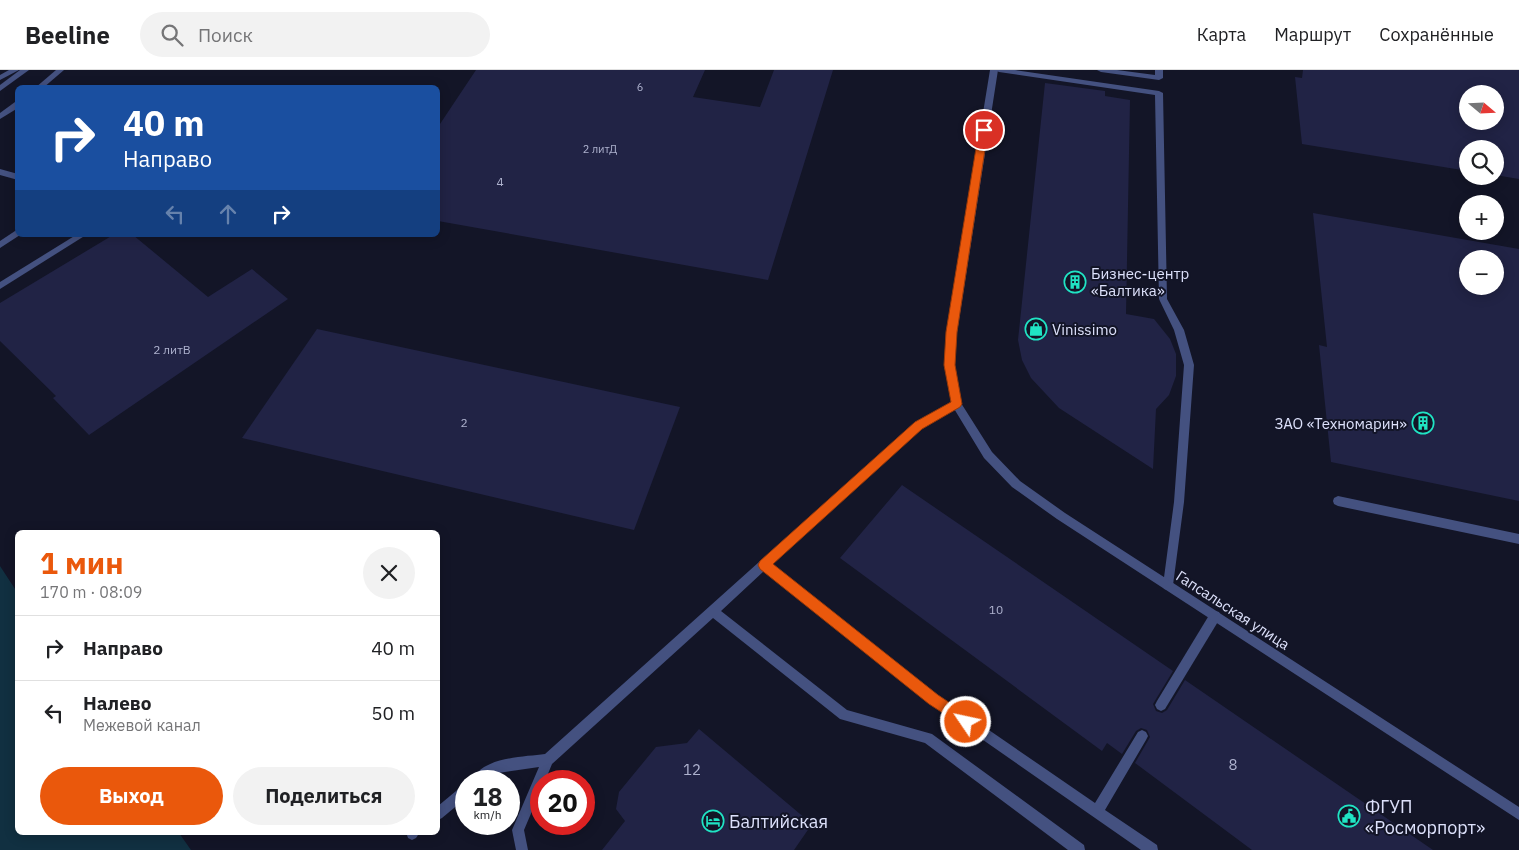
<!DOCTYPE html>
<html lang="ru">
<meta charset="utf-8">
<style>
:root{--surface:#fff;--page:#f2f2f2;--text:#202124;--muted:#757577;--line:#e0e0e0;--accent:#ea580c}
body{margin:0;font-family:"IBM Plex Sans",sans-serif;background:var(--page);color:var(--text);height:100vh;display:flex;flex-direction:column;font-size:19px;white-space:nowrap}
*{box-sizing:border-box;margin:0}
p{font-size:16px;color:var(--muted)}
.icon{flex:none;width:28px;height:28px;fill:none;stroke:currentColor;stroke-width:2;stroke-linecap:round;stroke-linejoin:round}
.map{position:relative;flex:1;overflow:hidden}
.drawer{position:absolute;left:15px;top:460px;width:425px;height:305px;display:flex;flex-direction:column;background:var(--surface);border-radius:8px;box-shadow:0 2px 12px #0003}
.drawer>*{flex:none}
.guide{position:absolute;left:15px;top:15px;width:425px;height:152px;border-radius:8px;box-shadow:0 2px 12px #0003;background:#1a4fa0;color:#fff;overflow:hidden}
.needle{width:32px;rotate:109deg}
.fabs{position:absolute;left:1459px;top:15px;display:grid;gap:10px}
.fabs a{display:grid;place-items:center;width:45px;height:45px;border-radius:50%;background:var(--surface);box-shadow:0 2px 12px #0003;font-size:25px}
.speed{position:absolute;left:455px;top:700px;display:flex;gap:10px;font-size:25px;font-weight:700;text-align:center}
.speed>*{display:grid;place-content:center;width:65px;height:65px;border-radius:50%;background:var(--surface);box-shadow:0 2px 12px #0003;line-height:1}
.speed small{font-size:12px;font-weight:400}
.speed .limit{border:8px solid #d22;background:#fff;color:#111}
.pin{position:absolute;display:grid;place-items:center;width:42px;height:42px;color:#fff;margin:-21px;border:2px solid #fff;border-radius:50%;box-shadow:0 1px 5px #0007}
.me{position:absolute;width:55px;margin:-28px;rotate:304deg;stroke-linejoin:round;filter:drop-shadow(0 0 4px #0008)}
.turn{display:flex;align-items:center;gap:18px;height:105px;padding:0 25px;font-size:22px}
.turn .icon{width:65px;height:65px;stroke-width:2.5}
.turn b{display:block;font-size:35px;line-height:42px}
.lanes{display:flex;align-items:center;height:48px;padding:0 25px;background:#0003;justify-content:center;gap:25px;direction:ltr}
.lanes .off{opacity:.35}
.round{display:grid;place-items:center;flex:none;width:52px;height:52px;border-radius:26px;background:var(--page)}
.headline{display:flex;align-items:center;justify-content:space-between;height:85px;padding:0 25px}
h1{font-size:30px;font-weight:800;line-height:38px;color:var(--accent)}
.action{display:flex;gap:10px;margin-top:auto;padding:10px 25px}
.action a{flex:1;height:58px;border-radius:30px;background:var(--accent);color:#fff;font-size:20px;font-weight:800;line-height:58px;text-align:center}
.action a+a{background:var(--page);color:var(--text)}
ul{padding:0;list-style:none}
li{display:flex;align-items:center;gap:15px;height:65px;padding:0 25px;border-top:1px solid var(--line)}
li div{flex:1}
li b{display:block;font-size:19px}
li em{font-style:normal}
header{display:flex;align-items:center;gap:30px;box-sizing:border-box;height:70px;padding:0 25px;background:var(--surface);border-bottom:1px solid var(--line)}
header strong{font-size:24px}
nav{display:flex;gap:28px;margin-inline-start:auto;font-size:18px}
.search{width:350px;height:45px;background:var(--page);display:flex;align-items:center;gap:12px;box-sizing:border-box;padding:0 18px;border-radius:28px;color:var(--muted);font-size:19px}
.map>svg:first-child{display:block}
.water{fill:#113041}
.building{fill:#212345;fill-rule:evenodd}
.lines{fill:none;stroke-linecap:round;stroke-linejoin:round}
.service{fill:#445180;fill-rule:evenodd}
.tertiary{fill:#445180;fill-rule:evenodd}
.route{fill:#ea580c;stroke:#983908}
.labels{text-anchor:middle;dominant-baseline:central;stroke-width:4;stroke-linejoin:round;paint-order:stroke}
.far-number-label{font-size:11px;fill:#aeb2ce}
.number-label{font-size:12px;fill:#aeb2ce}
.poi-label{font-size:15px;fill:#dde1fb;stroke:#131527;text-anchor:start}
.street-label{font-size:15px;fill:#dde1fb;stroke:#131527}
.near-number-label{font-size:15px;fill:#aeb2ce}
.near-poi-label{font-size:18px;fill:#dde1fb;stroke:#131527;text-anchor:start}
</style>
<header>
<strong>Beeline</strong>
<div class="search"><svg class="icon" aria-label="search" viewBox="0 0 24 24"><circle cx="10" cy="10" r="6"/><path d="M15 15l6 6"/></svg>Поиск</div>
<nav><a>Карта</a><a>Маршрут</a><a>Сохранённые</a></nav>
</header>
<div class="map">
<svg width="1519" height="780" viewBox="0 0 1519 780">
<rect width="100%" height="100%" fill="#131527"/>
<path class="water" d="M 0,496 L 17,522 L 18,762 L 179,763 L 191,780 L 0,780 Z"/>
<g class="building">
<path d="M 476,0 L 705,0 L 693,27 L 760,37 L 774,0 L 833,0 L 768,210 L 438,151 L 438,57 Z"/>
<path d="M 1303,0 L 1519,0 L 1519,109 L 1495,105 L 1495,79 L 1468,79 L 1468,101 L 1302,74 L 1295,7 L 1302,8 ZM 1468,24 L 1495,24 L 1495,51 L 1468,51 Z"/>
<path d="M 1045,13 L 1105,21 L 1105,26 L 1130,30 L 1126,244 L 1154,249 L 1170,269 L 1176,284 L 1176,306 L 1169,325 L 1156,339 L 1153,399 L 1059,338 L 1031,308 L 1022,290 L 1018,270 Z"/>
<path d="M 1313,143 L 1519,179 L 1519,431 L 1331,392 L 1319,275 L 1327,277 ZM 1468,189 L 1495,189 L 1495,216 L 1468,216 Z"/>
<path d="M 113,165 L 133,165 L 208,227 L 252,199 L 288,229 L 89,365 L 53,328 L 56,326 L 0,271 L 0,233 Z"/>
<path d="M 317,259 L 680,337 L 634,460 L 242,368 Z"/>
<path d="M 902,415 L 1173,601 L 1153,634 L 1156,641 L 1162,643 L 1167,640 L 1185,610 L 1433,780 L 1252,780 L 1135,693 L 1150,667 L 1147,660 L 1141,658 L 1136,661 L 1122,684 L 1107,673 L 1102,681 L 840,488 Z"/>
<path d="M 699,659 L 812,754 L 794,780 L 602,780 L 625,751 L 616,739 L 619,722 L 656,677 L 687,673 Z"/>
</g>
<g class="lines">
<g class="service">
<path d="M 995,0 L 1015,0 L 1159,21 L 1163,23 L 1167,229 L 1184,260 L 1194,295 L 1184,432 L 1173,515 L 1172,519 L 1168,520 L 1164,519 L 1163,515 L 1174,432 L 1184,295 L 1174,260 L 1159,229 L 1155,25 L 999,2 Z"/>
<path d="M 1097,0 L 1117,0 L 1155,5 L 1155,0 L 1163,0 L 1163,8 L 1159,10 L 1101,2 Z"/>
<path d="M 0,99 L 18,104 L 18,110 L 0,105 Z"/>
<path d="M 18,159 L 18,165 L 20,165 L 0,178 L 0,171 Z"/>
<path d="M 76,165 L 86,165 L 0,219 L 0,212 Z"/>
<path d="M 956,330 L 959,331 L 961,334 L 959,337 L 921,358 L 772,494 L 938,625 L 1095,733 L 1138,662 L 1142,660 L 1146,662 L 1148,666 L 1146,670 L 1105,740 L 1157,775 L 1158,780 L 1141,780 L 930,633 L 764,501 L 721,541 L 847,640 L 932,664 L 1084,775 L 1085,780 L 1068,780 L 925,673 L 840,649 L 713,548 L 552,694 L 545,711 L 541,711 L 541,720 L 524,760 L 528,780 L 516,780 L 512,760 L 539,697 L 498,703 L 487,711 L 472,711 C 481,687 523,687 545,684 L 915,352 Z"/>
<path d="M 1338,426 L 1519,464 L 1519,474 L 1338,436 L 1334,434 L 1333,431 L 1334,428 Z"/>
<path d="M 1215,541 L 1219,542 L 1221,546 L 1219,550 L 1165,639 L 1161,641 L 1157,639 L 1155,635 L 1157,631 L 1211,542 Z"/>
<path d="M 466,714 L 466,728 L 442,748 L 438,750 L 438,736 L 462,716 Z"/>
<path d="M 406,762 L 420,762 L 416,768 L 412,770 L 408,768 Z"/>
</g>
<g class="tertiary">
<path d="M 9,0 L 19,0 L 0,10 L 0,5 Z"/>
<path d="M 20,0 L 29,0 L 0,21 L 0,15 Z"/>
<path d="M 56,0 L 64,0 L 43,18 L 35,18 Z"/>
<path d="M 990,0 L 998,0 L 957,263 L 954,295 L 961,333 L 992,382 L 1020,411 L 1065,443 L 1519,737 L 1519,750 L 1057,449 L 1012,417 L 984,388 L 953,337 L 944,295 L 947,263 Z"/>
<path d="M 15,32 L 18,32 L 18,38 L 0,49 L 0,43 Z"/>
</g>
</g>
<path class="route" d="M 984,57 L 988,60 L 957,262 L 955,295 L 962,334 L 960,337 L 922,359 L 773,494 L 938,625 L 971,647 L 973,652 L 971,656 L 966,658 L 929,634 L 760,499 L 758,495 L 760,491 L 915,352 L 951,332 L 944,295 L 946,262 L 979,60 Z"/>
<defs>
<g id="building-ring" transform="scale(1.125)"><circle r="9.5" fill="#131527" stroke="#20e4c4" stroke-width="1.5"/><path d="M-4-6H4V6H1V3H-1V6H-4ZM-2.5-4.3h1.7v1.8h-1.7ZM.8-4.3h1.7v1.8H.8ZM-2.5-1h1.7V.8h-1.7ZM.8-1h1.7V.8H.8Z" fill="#20e4c4"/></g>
<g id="shop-ring" transform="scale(1.125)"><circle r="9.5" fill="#131527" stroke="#20e4c4" stroke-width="1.5"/><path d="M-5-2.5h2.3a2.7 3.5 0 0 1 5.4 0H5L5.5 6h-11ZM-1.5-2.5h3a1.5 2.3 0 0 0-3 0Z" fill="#20e4c4"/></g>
<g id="civic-ring" transform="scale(1.125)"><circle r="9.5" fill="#131527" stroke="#20e4c4" stroke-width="1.5"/><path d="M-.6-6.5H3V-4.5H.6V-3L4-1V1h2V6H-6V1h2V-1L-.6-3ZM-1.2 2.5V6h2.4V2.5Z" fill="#20e4c4"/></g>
<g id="hotel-ring" transform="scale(1.125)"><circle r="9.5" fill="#131527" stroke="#20e4c4" stroke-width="1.5"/><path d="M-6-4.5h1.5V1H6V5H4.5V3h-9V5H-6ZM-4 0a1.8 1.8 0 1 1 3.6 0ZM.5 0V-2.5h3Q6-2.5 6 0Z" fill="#20e4c4"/></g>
</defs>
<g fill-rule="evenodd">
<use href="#building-ring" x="1075" y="212"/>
<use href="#shop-ring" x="1036" y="259"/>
<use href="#building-ring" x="1423" y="353"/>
<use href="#civic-ring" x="1349" y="746"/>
<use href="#hotel-ring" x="713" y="751"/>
</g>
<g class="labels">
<g class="far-number-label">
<text x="640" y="17">6</text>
<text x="600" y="79">2 литД</text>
</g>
<g class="number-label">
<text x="500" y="111">4</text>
<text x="172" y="279">2 литВ</text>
<text x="464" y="352">2</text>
<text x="996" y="539">10</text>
</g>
<g class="poi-label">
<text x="1091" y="203">Бизнес-центр<tspan x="1091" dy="17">«Балтика»</tspan></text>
<text x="1052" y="259">Vinissimo</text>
<text x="1407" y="353" text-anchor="end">ЗАО «Техномарин»</text>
</g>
<g class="street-label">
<text transform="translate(1233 540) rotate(33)">Гапсальская улица</text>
</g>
<g class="near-number-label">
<text x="1233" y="694">8</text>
<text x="692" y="699">12</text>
</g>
<g class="near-poi-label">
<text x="1365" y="736">ФГУП<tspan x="1365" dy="21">«Росморпорт»</tspan></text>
<text x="729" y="751">Балтийская</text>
</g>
</g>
</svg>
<div class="fabs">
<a><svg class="needle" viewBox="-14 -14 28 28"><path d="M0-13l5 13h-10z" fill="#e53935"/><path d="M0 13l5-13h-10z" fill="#757577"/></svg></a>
<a><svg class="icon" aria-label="search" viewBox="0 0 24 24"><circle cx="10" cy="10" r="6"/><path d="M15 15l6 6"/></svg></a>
<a>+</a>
<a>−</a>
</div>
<div class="speed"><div>18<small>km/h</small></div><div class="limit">20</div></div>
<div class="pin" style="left:984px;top:60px;background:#d93025"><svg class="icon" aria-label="arrive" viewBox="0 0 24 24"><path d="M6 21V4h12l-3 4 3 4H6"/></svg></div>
<svg class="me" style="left:966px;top:652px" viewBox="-20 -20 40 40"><circle r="17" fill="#ea580c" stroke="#fff" stroke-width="3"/><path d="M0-11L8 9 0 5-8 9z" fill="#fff"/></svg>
<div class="guide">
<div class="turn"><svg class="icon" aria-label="right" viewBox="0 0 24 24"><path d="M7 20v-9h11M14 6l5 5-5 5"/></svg><div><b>40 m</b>Направо</div></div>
<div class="lanes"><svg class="icon off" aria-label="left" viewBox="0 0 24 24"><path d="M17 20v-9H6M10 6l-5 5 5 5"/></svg><svg class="icon off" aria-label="ahead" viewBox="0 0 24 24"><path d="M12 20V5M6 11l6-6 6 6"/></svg><svg class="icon" aria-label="right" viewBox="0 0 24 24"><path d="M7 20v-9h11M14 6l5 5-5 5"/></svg></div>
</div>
<section class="drawer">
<div class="headline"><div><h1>1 мин</h1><p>170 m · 08:09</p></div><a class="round"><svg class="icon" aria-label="close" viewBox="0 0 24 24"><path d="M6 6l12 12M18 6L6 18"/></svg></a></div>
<ul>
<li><svg class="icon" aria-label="right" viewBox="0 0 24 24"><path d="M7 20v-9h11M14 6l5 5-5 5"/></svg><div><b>Направо</b></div><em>40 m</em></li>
<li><svg class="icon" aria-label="left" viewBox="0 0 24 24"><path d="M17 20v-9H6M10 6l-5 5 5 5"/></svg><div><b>Налево</b><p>Межевой канал</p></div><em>50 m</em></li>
</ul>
<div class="action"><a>Выход</a><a>Поделиться</a></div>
</section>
</div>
